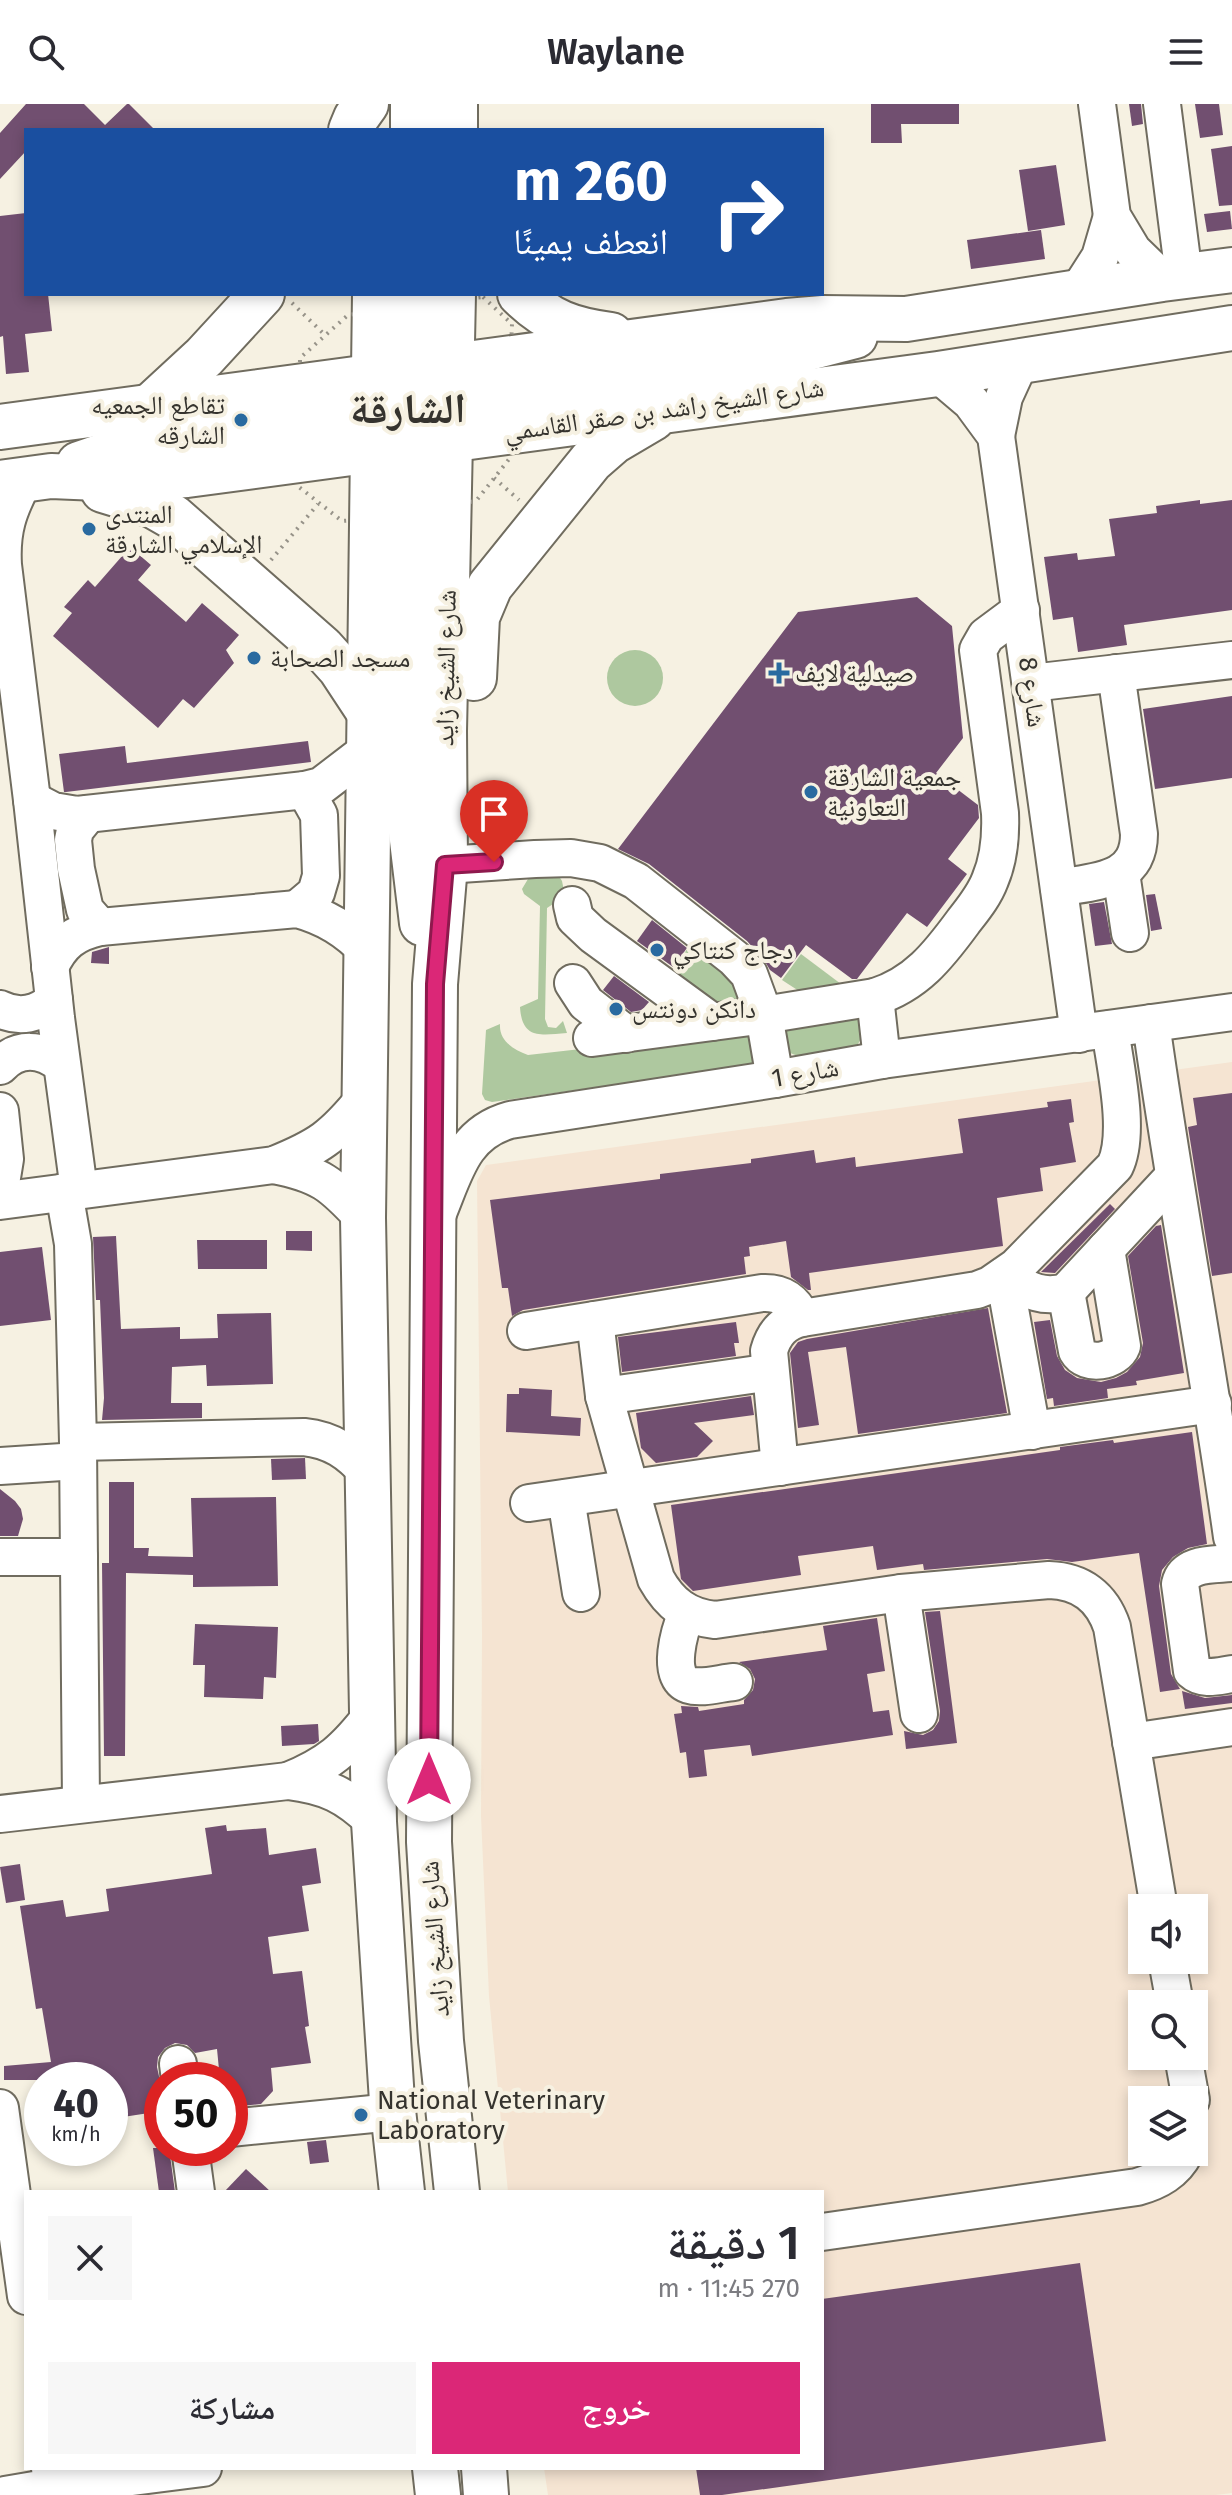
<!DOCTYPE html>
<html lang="ar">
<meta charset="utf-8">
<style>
:root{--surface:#fff;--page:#f7f7f7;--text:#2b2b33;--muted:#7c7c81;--accent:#db2777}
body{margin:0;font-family:"Fira Sans","Noto Naskh Arabic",sans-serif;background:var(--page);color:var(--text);direction:rtl;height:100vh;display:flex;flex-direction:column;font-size:30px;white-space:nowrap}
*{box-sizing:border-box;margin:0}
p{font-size:26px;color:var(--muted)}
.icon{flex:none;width:44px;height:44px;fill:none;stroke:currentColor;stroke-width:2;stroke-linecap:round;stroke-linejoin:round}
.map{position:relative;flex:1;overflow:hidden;direction:ltr}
.drawer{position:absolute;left:24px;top:2086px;width:800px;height:280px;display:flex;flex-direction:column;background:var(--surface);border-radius:0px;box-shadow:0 4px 12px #0003;direction:rtl}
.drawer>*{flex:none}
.banner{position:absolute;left:24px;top:24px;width:800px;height:168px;border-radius:0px;box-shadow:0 4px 12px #0003;direction:rtl;background:#1a4fa0;color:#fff;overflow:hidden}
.tools{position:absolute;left:1128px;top:1790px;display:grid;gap:16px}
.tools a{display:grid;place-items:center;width:80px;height:80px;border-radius:0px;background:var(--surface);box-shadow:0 4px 12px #0003;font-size:40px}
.speed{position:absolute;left:24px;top:1958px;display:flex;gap:16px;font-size:40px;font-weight:700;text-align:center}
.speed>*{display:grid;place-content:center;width:104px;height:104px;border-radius:50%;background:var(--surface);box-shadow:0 4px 12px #0003;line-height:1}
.speed small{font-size:20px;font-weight:400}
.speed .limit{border:12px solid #d22;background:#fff;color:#111}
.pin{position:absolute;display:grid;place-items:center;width:68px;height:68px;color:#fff;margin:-82px -34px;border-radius:50% 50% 50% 0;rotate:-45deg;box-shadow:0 0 8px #0007}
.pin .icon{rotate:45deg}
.me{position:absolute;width:88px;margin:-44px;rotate:0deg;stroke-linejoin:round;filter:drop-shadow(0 0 6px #0008)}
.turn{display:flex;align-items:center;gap:28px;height:168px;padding:0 24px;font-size:36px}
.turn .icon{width:104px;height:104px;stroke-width:2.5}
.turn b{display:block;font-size:56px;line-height:68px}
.round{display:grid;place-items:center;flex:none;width:84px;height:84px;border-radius:0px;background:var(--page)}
.head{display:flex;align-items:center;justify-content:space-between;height:136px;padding:0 24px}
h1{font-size:48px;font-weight:600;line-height:60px}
.primary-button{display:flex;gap:16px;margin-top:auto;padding:16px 24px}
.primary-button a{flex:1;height:92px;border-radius:0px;background:var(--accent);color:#fff;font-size:32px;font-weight:600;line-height:92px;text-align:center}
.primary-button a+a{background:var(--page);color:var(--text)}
header{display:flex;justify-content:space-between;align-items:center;height:104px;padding:0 24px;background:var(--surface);font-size:36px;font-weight:600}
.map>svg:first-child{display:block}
.industrial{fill:#f5e4d2;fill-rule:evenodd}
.green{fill:#aec89f}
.building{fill:#714f70}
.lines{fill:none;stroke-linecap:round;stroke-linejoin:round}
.minor-casing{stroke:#706c5f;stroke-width:40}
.major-casing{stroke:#706c5f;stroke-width:48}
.path{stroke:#979389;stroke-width:4;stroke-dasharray:2 6;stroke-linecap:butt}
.minor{stroke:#fff;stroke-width:36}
.major{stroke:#fff;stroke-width:44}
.route-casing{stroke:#8e194d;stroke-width:20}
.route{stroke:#db2777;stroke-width:14}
.poi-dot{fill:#296aa0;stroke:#f6f1e2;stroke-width:3}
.labels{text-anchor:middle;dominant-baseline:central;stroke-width:8;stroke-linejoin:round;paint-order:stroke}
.poi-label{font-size:26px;fill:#35332e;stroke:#f6f1e2;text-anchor:start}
.street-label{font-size:26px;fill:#35332e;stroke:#f6f1e2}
.town-label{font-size:42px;font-weight:bold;fill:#35332e;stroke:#f6f1e2}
</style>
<header><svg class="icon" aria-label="menu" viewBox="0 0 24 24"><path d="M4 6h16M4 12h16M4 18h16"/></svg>Waylane<svg class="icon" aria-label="search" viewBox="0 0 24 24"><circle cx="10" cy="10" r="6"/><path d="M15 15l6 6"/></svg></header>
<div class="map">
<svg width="1232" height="2391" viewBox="0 0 1232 2391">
<rect width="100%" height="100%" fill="#f6f1e2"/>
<path class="industrial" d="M 1232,958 L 1232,2389 L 1216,2391 L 548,2391 L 544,2364 L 822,2364 L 822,2088 L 508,2088 L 489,1892 L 481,1712 L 482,1530 L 477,1077 L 486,1061 ZM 1142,1804 L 1194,1804 L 1194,1856 L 1142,1856 ZM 1142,1900 L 1194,1900 L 1194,1952 L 1142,1952 ZM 1142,1996 L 1194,1996 L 1194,2048 L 1142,2048 Z"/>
<g class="green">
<circle cx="635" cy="574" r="28"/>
<path d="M 537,767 L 557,769 L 562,777 L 565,792 L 547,804 L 545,915 L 548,923 L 556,924 L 563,917 L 567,929 C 541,931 522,936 520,903 L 538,895 L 540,802 L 524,790 L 522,785 L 528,775 Z"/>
<path d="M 691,840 L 752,893 L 725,899 L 728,910 L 664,877 Z"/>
<path d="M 801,850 L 853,889 L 802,889 L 782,876 Z"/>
<path d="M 861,903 L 862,933 L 858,940 L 850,945 L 798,952 L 790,949 L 782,942 L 777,915 Z"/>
<path d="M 500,920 C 499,937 513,945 528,951 L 748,926 L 757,960 L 492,998 L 485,996 L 482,990 L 486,926 Z"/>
</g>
<g class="building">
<path d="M 26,0 L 84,0 L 105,21 L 127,0 L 129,0 L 155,26 L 26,26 L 26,47 L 0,75 L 0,29 Z"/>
<path d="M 871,0 L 959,0 L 959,20 L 901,20 L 902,39 L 871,39 Z"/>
<path d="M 1129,0 L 1141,0 L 1143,20 L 1132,22 Z"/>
<path d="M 1195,0 L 1219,0 L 1223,31 L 1200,34 Z"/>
<path d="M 1232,42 L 1232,101 L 1219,102 L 1211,45 Z"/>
<path d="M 1056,61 L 1065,121 L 1028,127 L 1019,66 Z"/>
<path d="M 1230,107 L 1232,125 L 1207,128 L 1204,110 Z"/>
<path d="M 26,109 L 26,190 L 48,190 L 52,227 L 25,230 L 29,268 L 6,270 L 3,232 L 0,233 L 0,112 Z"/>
<path d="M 1041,126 L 1045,155 L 971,165 L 967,136 Z"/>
<path d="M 1200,396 L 1200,400 L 1232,396 L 1232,506 L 1124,521 L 1127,541 L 1078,548 L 1073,513 L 1053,516 L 1044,453 L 1077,449 L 1078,456 L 1115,452 L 1109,415 L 1157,409 L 1156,402 Z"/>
<path d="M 130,443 L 151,461 L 138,476 L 186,518 L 202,499 L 239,531 L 226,546 L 234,559 L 194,604 L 183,595 L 158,624 L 53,532 L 72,509 L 64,503 L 88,476 L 95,483 Z"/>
<path d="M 917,493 L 952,522 L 963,634 L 936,669 L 978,701 L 979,714 L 948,755 L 967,770 L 927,823 L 907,809 L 857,875 L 852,875 L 806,841 L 781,874 L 770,866 L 764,856 L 747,837 L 649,760 L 618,745 L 798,508 Z"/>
<path d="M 1232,592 L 1232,674 L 1155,685 L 1143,605 Z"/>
<path d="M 308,637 L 311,658 L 66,688 L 64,688 L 59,650 L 125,642 L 127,659 Z"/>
<path d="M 1155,790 L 1162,825 L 1151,827 L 1146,791 Z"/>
<path d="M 1104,798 L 1112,840 L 1095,842 L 1089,800 Z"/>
<path d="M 652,816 L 687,844 L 673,863 L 637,837 Z"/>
<path d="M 109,843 L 109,860 L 91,859 L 92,848 Z"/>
<path d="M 614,872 L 649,898 L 642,906 L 631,908 L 603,886 Z"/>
<path d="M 1232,989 L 1232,1169 L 1212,1172 L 1188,1023 L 1197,1021 L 1193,994 Z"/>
<path d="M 1071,995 L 1074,1018 L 1069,1019 L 1076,1058 L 1040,1064 L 1043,1087 L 997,1094 L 1003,1142 L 809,1169 L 811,1186 L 808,1186 L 791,1173 L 786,1137 L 749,1143 L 750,1152 L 744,1153 L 746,1170 L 523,1206 L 512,1212 L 508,1184 L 502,1184 L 490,1096 L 660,1075 L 660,1070 L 751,1059 L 751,1055 L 814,1046 L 816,1059 L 855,1053 L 856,1063 L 963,1049 L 958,1015 L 1048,1003 L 1047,998 Z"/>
<path d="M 1110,1100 L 1115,1105 L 1055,1169 L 1041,1168 Z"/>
<path d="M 1161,1121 L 1184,1269 L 1136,1277 L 1137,1281 L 1107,1285 L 1108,1294 L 1054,1302 L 1053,1294 L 1047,1295 L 1034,1218 L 1050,1216 L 1057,1252 L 1065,1266 L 1077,1274 L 1101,1278 L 1116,1274 L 1127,1268 L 1140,1253 L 1143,1239 L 1128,1152 L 1156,1122 Z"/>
<path d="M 286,1127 L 312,1127 L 312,1147 L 286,1146 Z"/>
<path d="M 116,1132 L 121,1225 L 180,1223 L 180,1235 L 218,1234 L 217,1210 L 271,1209 L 273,1280 L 207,1282 L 206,1261 L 172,1263 L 171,1299 L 202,1299 L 202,1314 L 102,1316 L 104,1294 L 100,1196 L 96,1196 L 93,1133 Z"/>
<path d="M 197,1136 L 267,1136 L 267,1165 L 198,1165 Z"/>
<path d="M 42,1143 L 51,1216 L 0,1222 L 0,1148 Z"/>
<path d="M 988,1204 L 1007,1309 L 858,1330 L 846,1243 L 808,1248 L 819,1321 L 798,1324 L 790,1249 L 798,1238 L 807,1235 Z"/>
<path d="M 736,1218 L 739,1239 L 734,1239 L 736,1252 L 622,1268 L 618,1233 Z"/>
<path d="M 519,1284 L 552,1286 L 551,1312 L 581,1314 L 580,1332 L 506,1328 L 507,1290 L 519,1290 Z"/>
<path d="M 751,1292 L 754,1311 L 694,1319 L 713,1337 L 697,1353 L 656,1359 L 641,1344 L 636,1309 Z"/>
<path d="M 1192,1328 L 1207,1440 L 1188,1444 L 1173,1453 L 1162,1466 L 1159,1482 L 1171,1570 L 1180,1585 L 1160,1588 L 1139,1449 L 1072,1458 L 1047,1455 L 924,1466 L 923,1460 L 877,1466 L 873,1442 L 798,1452 L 801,1471 L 693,1487 L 681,1475 L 671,1401 L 1060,1346 L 1060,1343 L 1113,1336 L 1114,1339 Z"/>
<path d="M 305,1354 L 306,1375 L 272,1376 L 271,1355 Z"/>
<path d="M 109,1378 L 134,1378 L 134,1444 L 149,1444 L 148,1452 L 193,1453 L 191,1394 L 276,1393 L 278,1482 L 193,1483 L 193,1471 L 126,1469 L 125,1652 L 104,1652 L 102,1459 L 109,1459 Z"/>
<path d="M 0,1385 L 15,1397 L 21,1405 L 23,1415 L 18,1432 L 0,1432 Z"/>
<path d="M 940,1507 L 957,1639 L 906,1645 L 904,1627 L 923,1631 L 933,1626 L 939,1617 L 940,1607 L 925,1508 Z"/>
<path d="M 877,1514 L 885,1567 L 867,1570 L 873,1608 L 889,1606 L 893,1631 L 752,1652 L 750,1641 L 704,1646 L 707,1672 L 689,1674 L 686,1648 L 680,1649 L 674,1610 L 682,1609 L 681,1602 L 698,1603 L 699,1607 L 744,1600 L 744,1596 L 753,1586 L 755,1575 L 750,1565 L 739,1558 L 827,1546 L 823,1522 Z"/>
<path d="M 195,1520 L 278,1523 L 276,1574 L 264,1573 L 263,1595 L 204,1593 L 205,1561 L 193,1561 Z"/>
<path d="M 1182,1587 L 1205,1594 L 1232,1591 L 1232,1599 L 1185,1605 Z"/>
<path d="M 318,1620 L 319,1637 L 314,1640 L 282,1642 L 281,1622 Z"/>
<path d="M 226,1721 L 227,1727 L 266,1724 L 269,1751 L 316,1744 L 321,1779 L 302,1782 L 309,1827 L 268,1833 L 273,1870 L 302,1867 L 309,1922 L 305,1923 L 311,1959 L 271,1964 L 273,1987 L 261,2000 L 230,2003 L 230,1976 L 220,1976 L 217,1945 L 195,1949 L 187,1941 L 175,1939 L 165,1944 L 158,1953 L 157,1963 L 162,1986 L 162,2007 L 110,2015 L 110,1976 L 4,1976 L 4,1962 L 51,1958 L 42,1904 L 36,1905 L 20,1802 L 63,1796 L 66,1813 L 109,1807 L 106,1785 L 212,1770 L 205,1724 Z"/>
<path d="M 20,1760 L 25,1796 L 6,1799 L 0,1763 Z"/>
<path d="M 326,2036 L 329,2058 L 310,2060 L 307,2038 Z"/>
<path d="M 153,2044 L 169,2044 L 175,2088 L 159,2088 Z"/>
<path d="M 246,2065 L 271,2088 L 224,2088 Z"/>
<path d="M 1080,2159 L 1106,2337 L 722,2391 L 700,2391 L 696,2364 L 822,2364 L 822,2195 Z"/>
</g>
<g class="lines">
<g class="minor-casing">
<g id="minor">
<path d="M 1097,0 L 1112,112 L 1133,147 L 1162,175"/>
<path d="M 1162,0 L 1184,172"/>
<path d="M 1077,189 L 1100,153 L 1112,112"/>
<path d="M 938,270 L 971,298 L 996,332 L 1079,930"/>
<path d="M 996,332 L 1004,293 L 1020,258"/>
<path d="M 24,376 C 8,407 1,426 3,461 L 32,696 L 56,914 L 79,1086"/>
<path d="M 1031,579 L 1232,556"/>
<path d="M 32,696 L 53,707 L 77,711 L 305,686 L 321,682 L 368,646"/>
<path d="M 88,710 L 75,726 L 73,736 L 76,765 L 85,806 L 100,823"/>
<path d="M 445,761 L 535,755 L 571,754 L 600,759 L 636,777 L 734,854 L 749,870 L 764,911 L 775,975"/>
<path d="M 1121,769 L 1130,829"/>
<path d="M 1059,784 C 1095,777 1139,778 1139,730 L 1116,569"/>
<path d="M 572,801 L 575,814 L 593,831 L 712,918"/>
<path d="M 297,805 L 316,789 L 321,772 L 319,711 L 305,686"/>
<path d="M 50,863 C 61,839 74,829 100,823 L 297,805 C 326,813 347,826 367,847"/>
<path d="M 573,879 L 586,899 L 626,930"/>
<path d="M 875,893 L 882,956"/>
<path d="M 0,905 C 20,915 38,910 54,896"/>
<path d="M 1151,919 C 1175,1091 1208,1261 1232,1433"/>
<path d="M 592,934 L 764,911 L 875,893 C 916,880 938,852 963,818 C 973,805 984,792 990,776 C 999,755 1001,732 1000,709 L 978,546 L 986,532 L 1021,506"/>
<path d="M 0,962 C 18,942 42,945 61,960"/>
<path d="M 0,1007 L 5,1055 L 0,1086"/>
<path d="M 274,1061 C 320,1070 332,1080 363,1114"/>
<path d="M 64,1088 L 73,1140 L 78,1338 L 81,1700"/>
<path d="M 0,1097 L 274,1061 C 319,1043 333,1033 364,995"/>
<path d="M 438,1109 C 455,1068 463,1029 510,1016 L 775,975 L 882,956 L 1232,908"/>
<path d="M 1004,1172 C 1027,1185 1040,1195 1066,1188 L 1174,1072"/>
<path d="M 1004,1172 L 1032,1327"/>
<path d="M 1066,1188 L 1077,1247 C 1086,1263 1116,1258 1122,1242 L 1106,1145"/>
<path d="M 595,1216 L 604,1292 L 656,1475 C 670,1500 687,1513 715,1516 L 901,1489 L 1049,1476 C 1081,1477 1102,1493 1112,1523 L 1159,1804"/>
<path d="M 526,1227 L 762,1189 C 781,1188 794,1196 802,1214"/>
<path d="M 604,1292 L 758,1270"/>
<path d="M 78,1338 L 304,1333 C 332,1336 349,1348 368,1369"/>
<path d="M 0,1362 L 78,1357"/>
<path d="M 780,1363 L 769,1247 C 774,1229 784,1218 802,1214 L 977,1186 L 990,1181 L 1016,1163 L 1115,1062 C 1131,1029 1115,962 1110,925"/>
<path d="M 566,1394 L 581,1489"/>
<path d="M 529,1399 L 1213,1300"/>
<path d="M 0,1453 L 79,1453"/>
<path d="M 1232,1459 C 1214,1461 1185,1458 1180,1480 L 1192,1567 C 1203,1577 1218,1572 1232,1570"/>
<path d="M 901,1489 L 919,1610"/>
<path d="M 687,1509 C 680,1525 665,1573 689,1581 C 701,1585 721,1579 734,1578"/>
<path d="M 1131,1638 L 1232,1623"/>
<path d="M 288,1677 C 329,1660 345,1646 372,1611"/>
<path d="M 0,1710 L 288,1677 C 327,1682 346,1691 374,1718"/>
<path d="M 1167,1856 L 1175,1900"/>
<path d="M 1183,1952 L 1191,1996"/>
<path d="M 178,1960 L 180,1976"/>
<path d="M 0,2004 L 26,2192"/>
<path d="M 230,2024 L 393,2008"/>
<path d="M 190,2044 L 196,2088"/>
<path d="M 822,2128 L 1137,2083 C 1158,2077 1175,2068 1185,2048"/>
<path d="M 52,2383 L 203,2364"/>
<path d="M 5,2391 L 52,2383 L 50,2364"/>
</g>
</g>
<g class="major-casing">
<g id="major">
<path d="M 351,26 L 356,14 L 366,0"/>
<path d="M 413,26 L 413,0"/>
<path d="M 455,26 L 455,0"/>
<path d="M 375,190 L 363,1114 L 374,1718 L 392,1997 L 402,2088"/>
<path d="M 412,190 L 412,266 L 418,293"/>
<path d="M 453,190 L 444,627 L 445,761 L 435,880 L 429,1738 L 441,1937 L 457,2088"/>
<path d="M 520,190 C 549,218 572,226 611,231"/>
<path d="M 152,301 L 204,253 L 262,190"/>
<path d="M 423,308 L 451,299 L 789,249 L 855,232"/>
<path d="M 400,315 L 410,341 L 412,736 L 422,819"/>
<path d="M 0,323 L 787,217 L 823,214 L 906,215 L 1162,175 L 1232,166"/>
<path d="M 79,360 L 120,346 L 373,311 L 399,302"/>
<path d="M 0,379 L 51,372 L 122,375 L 187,371 L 938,270 L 1232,224"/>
<path d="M 103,386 L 152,401 L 173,413 L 322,544 L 340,564 L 369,608"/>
<path d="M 474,574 L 477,513 L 490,482 L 591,357 L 614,337 L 653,314"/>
<path d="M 435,2364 L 438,2391"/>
<path d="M 484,2364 L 486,2391"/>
</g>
</g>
<g class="path">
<path d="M 483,193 L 512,220 L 509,290 L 510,354 L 476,397 L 372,415 L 342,417 L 299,383 L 300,254 L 348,211 Z"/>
<path d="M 292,199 L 325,231"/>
<path d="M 494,374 L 519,396"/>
<path d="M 271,456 L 318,400"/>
</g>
<use href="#minor" class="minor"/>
<use href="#major" class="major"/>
</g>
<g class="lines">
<g class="route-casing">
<path id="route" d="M 429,1676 L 435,880 L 445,761 L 494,758"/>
</g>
<use href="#route" class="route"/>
</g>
<g class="poi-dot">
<circle cx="241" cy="316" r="8"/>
<circle cx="89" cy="425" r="8"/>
<circle cx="254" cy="554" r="8"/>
<path d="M775 557h8v8h8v8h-8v8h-8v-8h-8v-8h8z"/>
<circle cx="811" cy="688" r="8"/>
<circle cx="657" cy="846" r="8"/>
<circle cx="616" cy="905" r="8"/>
<circle cx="361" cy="2011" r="8"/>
</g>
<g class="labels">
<g class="poi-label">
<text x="225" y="301" text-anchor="end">تقاطع الجمعيه<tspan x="225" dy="30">الشارقه</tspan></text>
<text x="105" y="410">المنتدى<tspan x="105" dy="30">الإسلامي الشارقة</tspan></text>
<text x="270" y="554">مسجد الصحابة</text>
<text x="795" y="569">صيدلية لايف</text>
<text x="827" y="673">جمعية الشارقة<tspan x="827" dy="30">التعاونية</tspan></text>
<text x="673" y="846">دجاج كنتاكي</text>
<text x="632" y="905">دانكن دونتس</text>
<text x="377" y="1996">National Veterinary<tspan x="377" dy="30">Laboratory</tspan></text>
</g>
<g class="street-label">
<text transform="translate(664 306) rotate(-8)">شارع الشيخ راشد بن صقر القاسمي</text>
<text transform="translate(446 564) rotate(-89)">شارع الشيخ زايد</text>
<text transform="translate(1032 588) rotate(82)">شارع 8</text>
<text transform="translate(805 969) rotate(-10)">شارع 1</text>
<text transform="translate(435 1835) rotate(-94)">شارع الشيخ زايد</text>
</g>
<g class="town-label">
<text x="408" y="305">الشارقة</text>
</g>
</g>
</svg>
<div class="tools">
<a><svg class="icon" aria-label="sound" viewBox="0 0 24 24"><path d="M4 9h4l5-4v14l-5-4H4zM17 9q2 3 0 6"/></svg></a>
<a><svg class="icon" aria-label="search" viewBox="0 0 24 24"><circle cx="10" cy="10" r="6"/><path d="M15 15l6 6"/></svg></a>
<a><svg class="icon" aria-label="layers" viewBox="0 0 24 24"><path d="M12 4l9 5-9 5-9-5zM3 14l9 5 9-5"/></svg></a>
</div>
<div class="speed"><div>40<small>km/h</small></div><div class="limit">50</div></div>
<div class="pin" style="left:494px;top:758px;background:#d93025"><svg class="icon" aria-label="arrive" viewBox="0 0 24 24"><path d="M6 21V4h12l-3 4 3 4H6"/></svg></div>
<svg class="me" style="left:429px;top:1676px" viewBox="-20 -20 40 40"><circle r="19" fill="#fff"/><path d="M0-13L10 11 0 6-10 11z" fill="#db2777"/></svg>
<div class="banner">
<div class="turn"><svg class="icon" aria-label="right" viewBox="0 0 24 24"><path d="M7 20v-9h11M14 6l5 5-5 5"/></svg><div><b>260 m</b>انعطف يمينًا</div></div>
</div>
<section class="drawer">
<div class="head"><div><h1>1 دقيقة</h1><p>270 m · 11:45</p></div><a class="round"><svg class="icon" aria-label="close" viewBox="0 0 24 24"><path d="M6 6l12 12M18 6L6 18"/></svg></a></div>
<div class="primary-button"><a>خروج</a><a>مشاركة</a></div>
</section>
</div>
